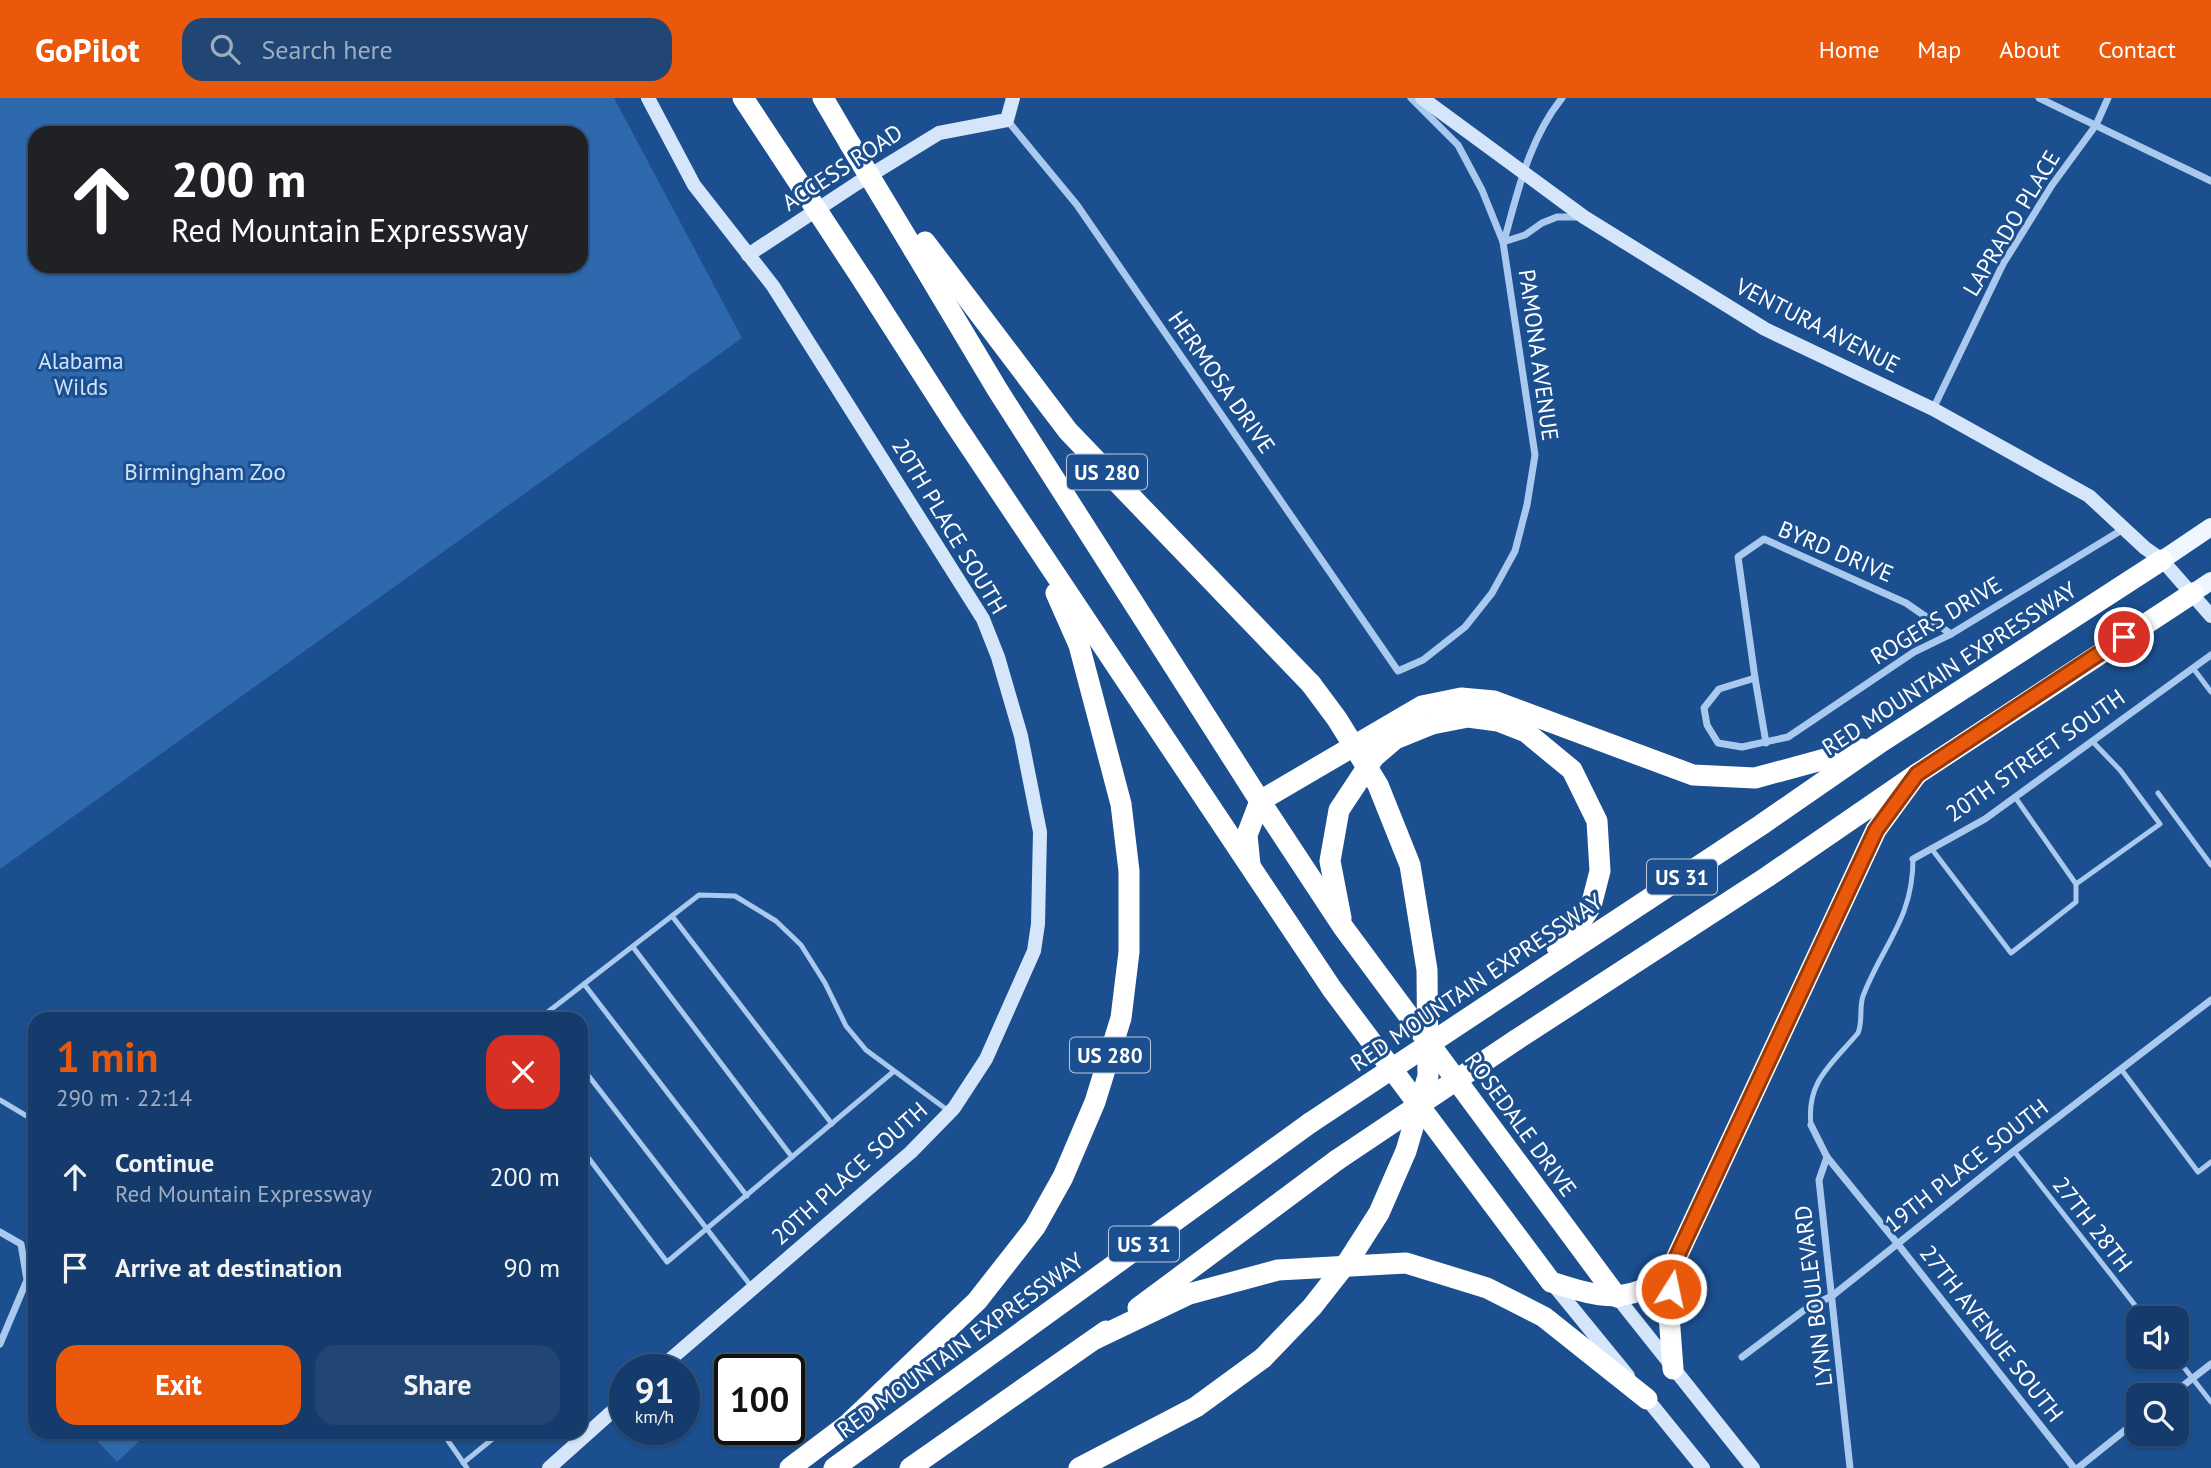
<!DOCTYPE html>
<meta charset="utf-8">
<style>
:root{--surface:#143b6b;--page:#214673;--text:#f1f3f6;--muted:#9dadc1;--line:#33557e;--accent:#ea580c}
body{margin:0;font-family:"PT Sans",sans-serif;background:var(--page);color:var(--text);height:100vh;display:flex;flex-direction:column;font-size:26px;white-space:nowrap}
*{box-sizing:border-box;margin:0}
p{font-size:23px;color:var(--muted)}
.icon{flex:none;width:38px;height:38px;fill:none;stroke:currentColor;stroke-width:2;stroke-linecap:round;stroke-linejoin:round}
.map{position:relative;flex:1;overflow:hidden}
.side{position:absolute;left:28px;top:914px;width:560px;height:427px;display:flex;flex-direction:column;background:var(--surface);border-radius:21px;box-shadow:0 2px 5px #0004,0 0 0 2px var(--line)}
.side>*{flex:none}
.banner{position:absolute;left:28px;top:28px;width:560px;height:147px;border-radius:21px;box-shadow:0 2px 5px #0004,0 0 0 2px var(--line);background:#202124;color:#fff;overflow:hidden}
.fabs{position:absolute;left:2126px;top:1208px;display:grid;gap:14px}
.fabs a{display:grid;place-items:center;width:63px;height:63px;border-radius:14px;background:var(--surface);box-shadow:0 2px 5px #0004,0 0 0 2px var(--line);font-size:35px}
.speed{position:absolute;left:609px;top:1256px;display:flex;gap:14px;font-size:35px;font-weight:700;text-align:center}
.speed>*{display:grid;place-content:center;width:91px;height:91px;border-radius:50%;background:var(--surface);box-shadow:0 2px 5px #0004,0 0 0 2px var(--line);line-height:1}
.speed small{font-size:18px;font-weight:400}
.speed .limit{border:4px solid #111;border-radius:10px;background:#fff;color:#111}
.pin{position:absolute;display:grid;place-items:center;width:60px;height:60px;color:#fff;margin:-30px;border:4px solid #fff;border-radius:50%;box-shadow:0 2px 7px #0007}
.me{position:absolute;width:77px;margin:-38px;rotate:10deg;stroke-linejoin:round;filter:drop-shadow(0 0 5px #0008)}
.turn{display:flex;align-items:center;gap:24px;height:147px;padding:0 28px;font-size:32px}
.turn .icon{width:91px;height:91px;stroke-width:2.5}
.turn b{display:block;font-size:49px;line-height:60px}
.round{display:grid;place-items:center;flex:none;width:74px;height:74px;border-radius:21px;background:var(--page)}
.head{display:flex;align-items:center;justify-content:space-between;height:119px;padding:0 28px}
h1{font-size:42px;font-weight:600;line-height:52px;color:var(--accent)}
.button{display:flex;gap:14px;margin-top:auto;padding:14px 28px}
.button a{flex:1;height:80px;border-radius:21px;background:var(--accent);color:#fff;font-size:28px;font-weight:600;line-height:80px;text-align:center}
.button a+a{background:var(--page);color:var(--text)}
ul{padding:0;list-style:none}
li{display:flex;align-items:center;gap:21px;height:91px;padding:0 28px}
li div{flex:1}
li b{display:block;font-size:26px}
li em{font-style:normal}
header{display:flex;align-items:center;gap:42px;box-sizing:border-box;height:98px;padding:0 35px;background:var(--accent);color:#fff}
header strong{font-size:33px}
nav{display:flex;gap:38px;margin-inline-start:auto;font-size:24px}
.search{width:490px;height:63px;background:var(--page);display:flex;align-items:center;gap:18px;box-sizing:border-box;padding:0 24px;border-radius:21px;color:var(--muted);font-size:26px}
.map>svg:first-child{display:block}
.green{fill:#2e69ad;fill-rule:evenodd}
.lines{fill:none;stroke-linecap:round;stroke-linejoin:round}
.lane{stroke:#a9c9ee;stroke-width:5}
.street{stroke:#a9c9ee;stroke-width:7}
.secondary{stroke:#d6e6fa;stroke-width:14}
.primary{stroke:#f0f6ff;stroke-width:18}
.highway{stroke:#fff;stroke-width:21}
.highway-bridge{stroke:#fff;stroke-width:21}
.route-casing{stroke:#983908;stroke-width:18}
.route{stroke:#ea580c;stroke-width:12}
.labels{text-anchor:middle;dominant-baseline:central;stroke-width:6;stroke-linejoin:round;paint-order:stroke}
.shield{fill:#1b4f8f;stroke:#bbcadd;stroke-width:2}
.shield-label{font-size:21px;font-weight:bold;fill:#fff}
.street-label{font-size:23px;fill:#fff;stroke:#1b4f8f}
.park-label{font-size:23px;fill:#cfe3fa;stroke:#1b4f8f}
</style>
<header>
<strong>GoPilot</strong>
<div class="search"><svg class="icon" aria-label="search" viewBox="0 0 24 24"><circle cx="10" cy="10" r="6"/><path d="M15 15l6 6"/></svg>Search here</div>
<nav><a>Home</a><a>Map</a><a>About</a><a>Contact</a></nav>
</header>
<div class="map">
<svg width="2211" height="1370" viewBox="0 0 2211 1370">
<rect width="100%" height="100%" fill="#1b4f8f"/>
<g class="green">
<path d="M 0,0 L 614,0 L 742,240 L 0,771 ZM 35,35 L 581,35 L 581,168 L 35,168 Z"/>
<path d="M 89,1334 L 149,1334 L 117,1364 Z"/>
</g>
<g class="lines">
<g class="lane">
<path d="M 2193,570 L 2211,594"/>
<path d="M 2158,695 L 2211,767"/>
<path d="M 2015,699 L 2076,786 L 2160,726 L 2120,672 L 2092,643"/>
<path d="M 1931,750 L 2011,855 L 2076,804 L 2076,786"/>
<path d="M 672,818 L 832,1026"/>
<path d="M 633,849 L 792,1059"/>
<path d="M 584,886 L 747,1098"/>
<path d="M 540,920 L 699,797 L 735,798 L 776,823 L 801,847 L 825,885 L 846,928 L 866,952 L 950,1014"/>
<path d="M 581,968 L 751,1188"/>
<path d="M 2121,971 L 2198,1074 L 2211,1064"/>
<path d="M 0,1002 L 35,1023"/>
<path d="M 1811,1027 C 1806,983 1832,966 1858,935 C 1863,923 1859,910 1863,898 C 1883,846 1913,821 1913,761"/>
<path d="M 581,1050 L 667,1164 L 893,974"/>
<path d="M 2014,1053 L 2145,1220"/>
<path d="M 2175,1258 L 2211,1304"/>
<path d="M 442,1334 L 467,1370"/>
<path d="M 463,1365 L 501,1334"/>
</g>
<g class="street">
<path d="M 2039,0 L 2211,83"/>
<path d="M 1007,22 L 1077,107 L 1398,573 L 1423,562 L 1465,529 L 1492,495 L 1515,453 L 1527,407 L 1535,357 L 1503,144 L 1482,92 L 1458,47 L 1411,0"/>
<path d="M 1504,143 C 1518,93 1529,41 1562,0"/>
<path d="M 1503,144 L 1525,137 L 1542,125 L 1557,119 L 1581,119"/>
<path d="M 1933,311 L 2003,166 L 2052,87 L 2096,27 L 2108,0"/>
<path d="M 1755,580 L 1719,591 L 1704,610 L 1707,627 L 1718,645 L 1742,649 L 1788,639 L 1914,554 L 1951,536 L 2125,430"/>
<path d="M 1766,645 L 1755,580 L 1738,459 L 1764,441 L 1906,505 L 1951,536"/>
<path d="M 1913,761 L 1985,721 L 2211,557"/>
<path d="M 1811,1027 L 1827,1059 L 1819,1082 L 1850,1370"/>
<path d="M 1827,1059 L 1897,1145 L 2074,1370"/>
<path d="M 0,1134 L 21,1146 L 27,1182 L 0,1246"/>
<path d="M 1742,1259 L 1807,1210 L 1832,1198 L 2014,1053 L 2211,902"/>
<path d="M 2171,1297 L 2211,1266"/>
<path d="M 2078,1370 L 2138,1322"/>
</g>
<g class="secondary">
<path d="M 648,0 L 694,87 L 773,188 L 983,521 L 998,559 L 1021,638 L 1040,734 L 1038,826 L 1034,853 L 986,961 L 954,1010 L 911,1054 L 658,1272"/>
<path d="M 1422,0 L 1584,119 L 1765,231 L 1933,311 L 2089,398 L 2145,450 L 2162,462 L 2211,518"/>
<path d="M 748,157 L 856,86 L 939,35 L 1007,22 L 1013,0"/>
<path d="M 1552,1185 L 1628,1278"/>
<path d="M 1617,1199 L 1753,1370"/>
<path d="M 1643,1296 L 1703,1370"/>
<path d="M 549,1370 L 625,1302"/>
</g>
<g class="primary">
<path d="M 2162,462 L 2211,429"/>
<path d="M 2193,495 L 2211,483"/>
</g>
<g class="highway">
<path d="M 743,0 L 780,56"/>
<path d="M 823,0 L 850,46"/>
<path d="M 925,144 L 1068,333 L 1311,586"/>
<path d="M 914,152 L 997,291 L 1260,703 L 1343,829 L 1617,1199"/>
<path d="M 864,184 L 953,323 L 1332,891 L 1551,1184 C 1582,1194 1618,1207 1649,1188 C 1658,1183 1666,1172 1674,1165 L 1876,732 L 1917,676"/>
<path d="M 1250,767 L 1247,737 L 1260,703 L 1422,608 L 1461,600 L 1494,603 L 1693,677 L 1755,680 L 1862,651"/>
<path d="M 1341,820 L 1330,763 L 1339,712 L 1374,659 L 1395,641 L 1432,626 L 1468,619 L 1498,623 L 1526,634 L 1572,672 L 1597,723 L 1600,773 L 1591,808 L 1576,831 L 1557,849"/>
<path d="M 1485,909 L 1761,727 L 1878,646 L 2162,462"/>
<path d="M 1516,942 L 1767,779 L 1917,676 L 2193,495"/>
<path d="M 1138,1210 L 1337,1062"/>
<path d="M 1095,1241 L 1189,1196 L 1278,1172 L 1406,1165 L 1487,1190 L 1544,1219 L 1647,1301"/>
<path d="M 1673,1271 L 1669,1217 L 1674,1165"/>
<path d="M 790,1370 L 847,1327 L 977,1203 L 1035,1129 L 1063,1079 L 1095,1004 L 1121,920 L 1129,854 L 1129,773 L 1121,706 L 1079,547 L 1056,495"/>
<path d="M 834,1370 L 1310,1025"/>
<path d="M 910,1370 L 1106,1233"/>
<path d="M 1079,1370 L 1196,1309 L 1263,1260"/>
</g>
<g class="highway-bridge">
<path d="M 850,46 L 914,152"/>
<path d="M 780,56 L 864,184"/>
<path d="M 1310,1025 L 1485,909"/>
<path d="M 1337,1062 L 1516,942"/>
<path d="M 1263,1260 L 1312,1209 L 1349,1162 L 1379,1115 L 1406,1053 L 1428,978 L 1427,872 L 1410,767 L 1378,687 L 1337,621 L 1311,586"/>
</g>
</g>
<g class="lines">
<g class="route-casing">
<path id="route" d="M 1671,1191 L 1674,1165 L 1876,732 L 1917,676 L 2124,539"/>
</g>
<use href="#route" class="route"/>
</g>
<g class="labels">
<g class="shield">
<rect x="1067" y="356.5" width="80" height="35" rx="5"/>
<rect x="1647" y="761.5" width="70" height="35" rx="5"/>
<rect x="1070" y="939.5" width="80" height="35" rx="5"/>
<rect x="1109" y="1128.5" width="70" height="35" rx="5"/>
</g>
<g class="shield-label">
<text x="1107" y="374">US 280</text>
<text x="1682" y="779">US 31</text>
<text x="1110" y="957">US 280</text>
<text x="1144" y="1146">US 31</text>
</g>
<g class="street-label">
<text transform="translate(842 69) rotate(-33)">ACCESS ROAD</text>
<text transform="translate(2011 125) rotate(-59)">LAPRADO PLACE</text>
<text transform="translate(1818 227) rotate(27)">VENTURA AVENUE</text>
<text transform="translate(1539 257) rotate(82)">PAMONA AVENUE</text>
<text transform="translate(1222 284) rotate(55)">HERMOSA DRIVE</text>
<text transform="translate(950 428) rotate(59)">20TH PLACE SOUTH</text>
<text transform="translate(1836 453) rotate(23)">BYRD DRIVE</text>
<text transform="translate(1936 522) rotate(-31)">ROGERS DRIVE</text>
<text transform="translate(1949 570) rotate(-33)">RED MOUNTAIN EXPRESSWAY</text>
<text transform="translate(2035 657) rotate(-35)">20TH STREET SOUTH</text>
<text transform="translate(1476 884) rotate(-34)">RED MOUNTAIN EXPRESSWAY</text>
<text transform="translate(1521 1026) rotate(54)">ROSEDALE DRIVE</text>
<text transform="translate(1966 1067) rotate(-38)">19TH PLACE SOUTH</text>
<text transform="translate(849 1075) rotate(-42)">20TH PLACE SOUTH</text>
<text transform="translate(2093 1126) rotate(52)">27TH 28TH</text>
<text transform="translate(1813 1198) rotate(-97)">LYNN BOULEVARD</text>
<text transform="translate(1992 1235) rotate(52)">27TH AVENUE SOUTH</text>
<text transform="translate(960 1247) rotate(-36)">RED MOUNTAIN EXPRESSWAY</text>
</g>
<g class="park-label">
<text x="81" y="262">Alabama<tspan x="81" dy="26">Wilds</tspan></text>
<text x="205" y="373">Birmingham Zoo</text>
</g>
</g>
</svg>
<div class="fabs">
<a><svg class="icon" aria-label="sound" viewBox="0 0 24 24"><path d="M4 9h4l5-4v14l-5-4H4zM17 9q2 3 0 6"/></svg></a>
<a><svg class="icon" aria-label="search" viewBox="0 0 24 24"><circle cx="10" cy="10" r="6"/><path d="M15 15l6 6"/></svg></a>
</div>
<div class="speed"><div>91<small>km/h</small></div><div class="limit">100</div></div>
<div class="pin" style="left:2124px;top:539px;background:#d93025"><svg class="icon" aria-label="arrive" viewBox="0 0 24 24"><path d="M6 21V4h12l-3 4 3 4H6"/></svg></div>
<svg class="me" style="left:1671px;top:1191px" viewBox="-20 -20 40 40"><circle r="17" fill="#ea580c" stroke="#fff" stroke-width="3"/><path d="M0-11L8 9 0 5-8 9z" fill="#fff"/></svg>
<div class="banner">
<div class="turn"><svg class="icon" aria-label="ahead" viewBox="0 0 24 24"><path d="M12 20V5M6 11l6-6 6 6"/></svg><div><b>200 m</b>Red Mountain Expressway</div></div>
</div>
<section class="side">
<div class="head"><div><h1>1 min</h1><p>290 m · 22:14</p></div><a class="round" style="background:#d93025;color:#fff"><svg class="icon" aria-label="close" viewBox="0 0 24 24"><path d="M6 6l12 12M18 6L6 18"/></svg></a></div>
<ul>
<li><svg class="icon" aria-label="ahead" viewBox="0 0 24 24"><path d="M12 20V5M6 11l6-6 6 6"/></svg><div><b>Continue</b><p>Red Mountain Expressway</p></div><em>200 m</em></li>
<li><svg class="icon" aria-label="arrive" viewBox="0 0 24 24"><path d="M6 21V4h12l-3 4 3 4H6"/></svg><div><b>Arrive at destination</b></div><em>90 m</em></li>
</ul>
<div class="button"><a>Exit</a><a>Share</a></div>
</section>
</div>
